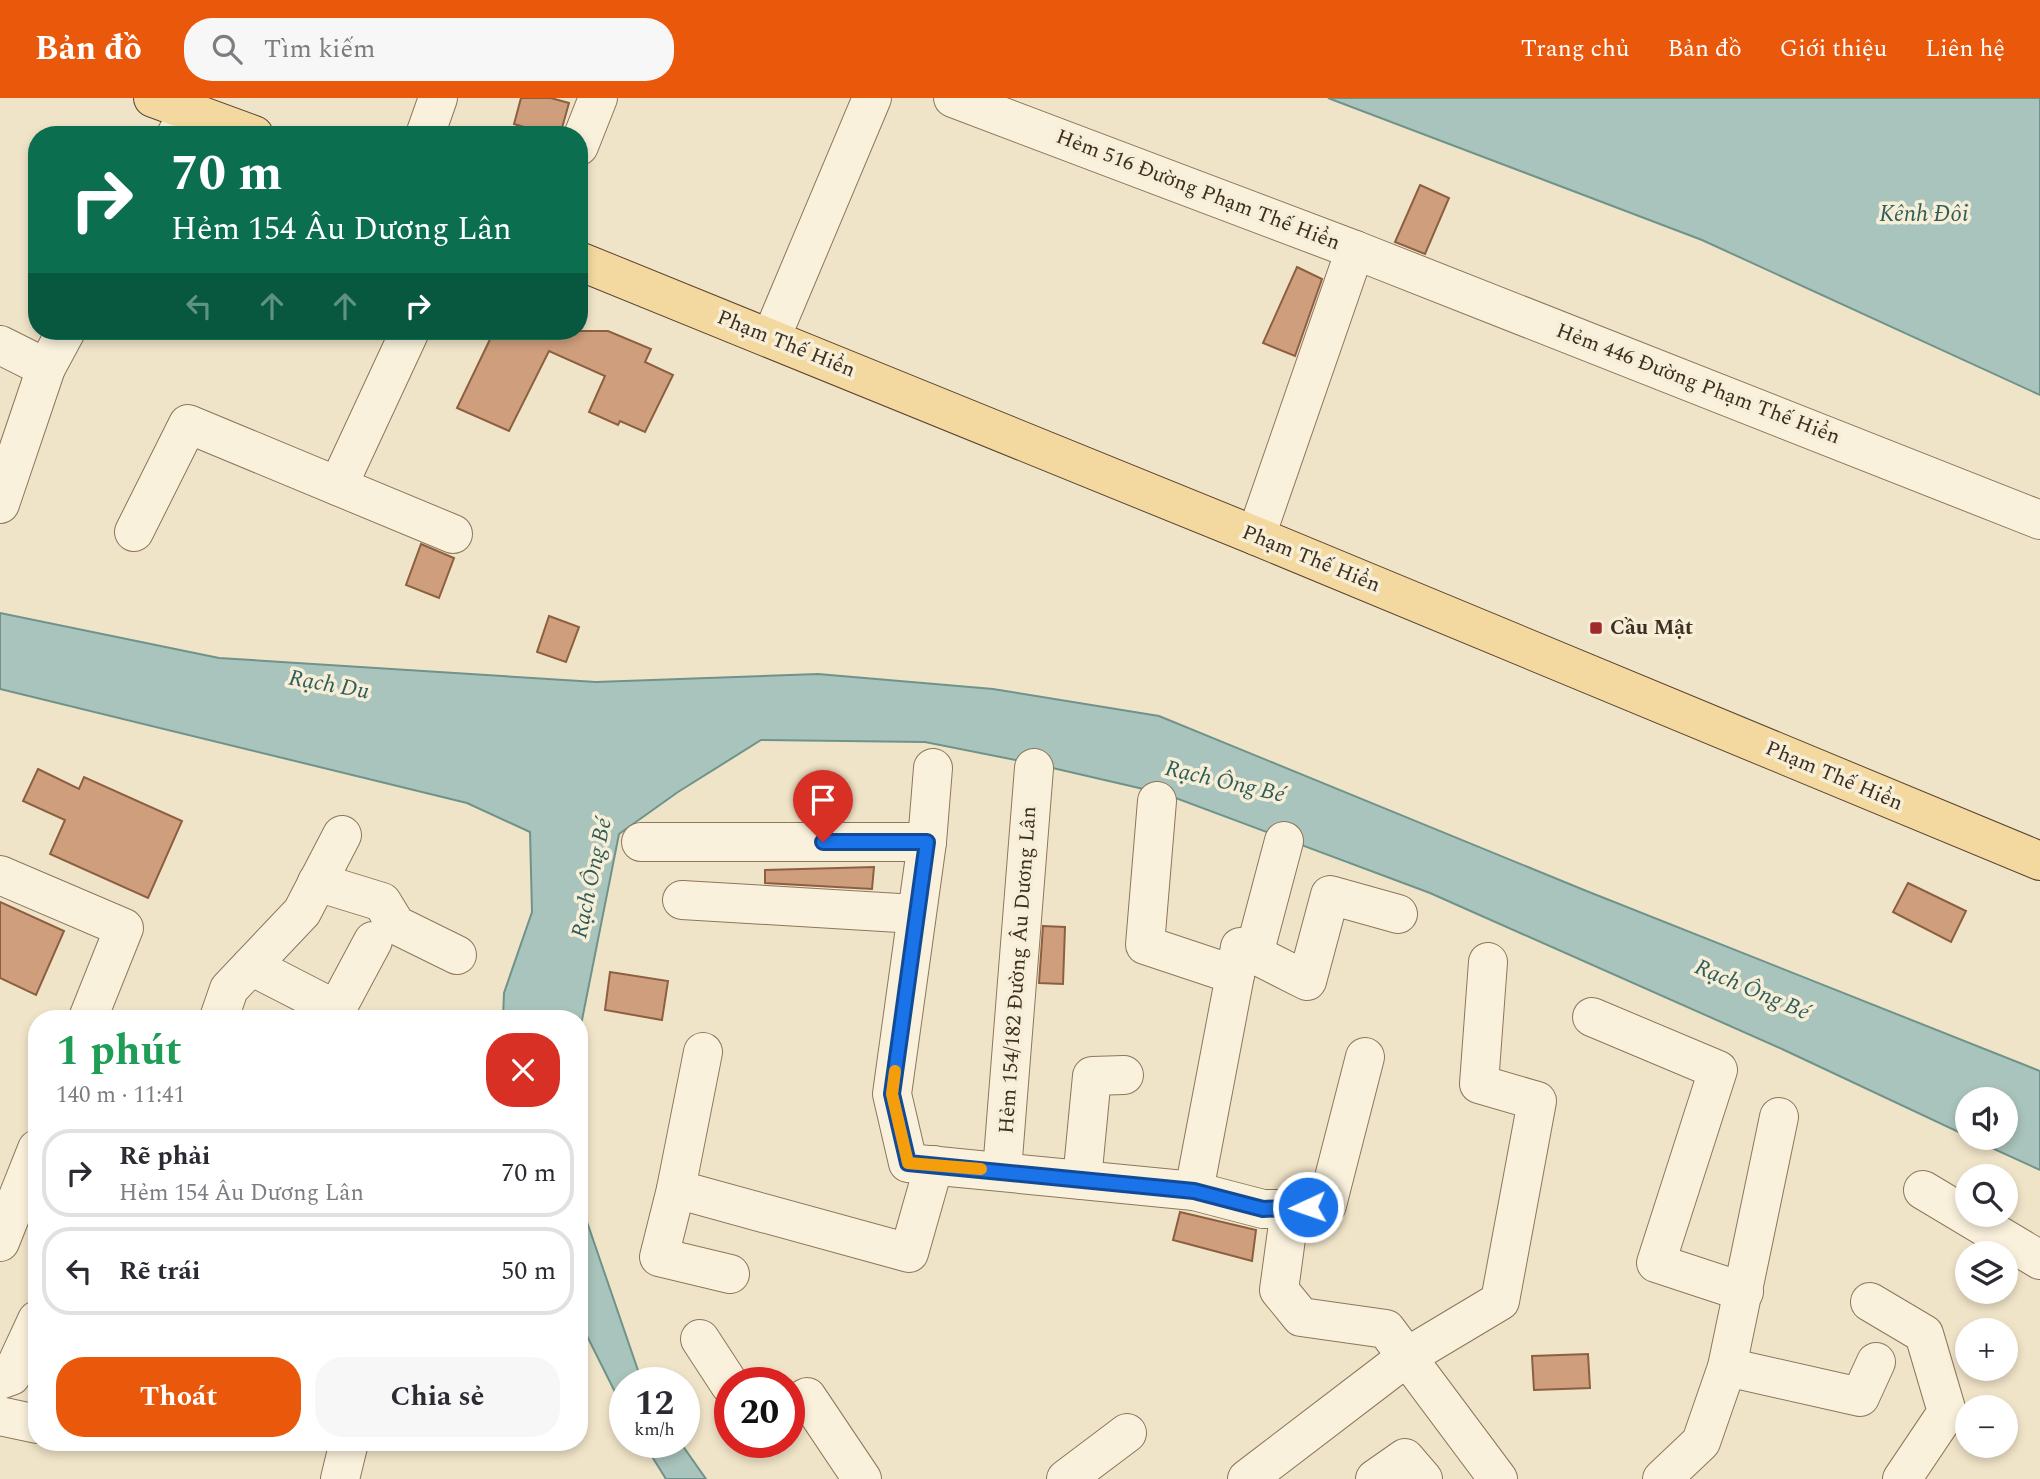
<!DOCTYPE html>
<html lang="vi">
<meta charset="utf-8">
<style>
:root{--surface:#fff;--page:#f7f7f7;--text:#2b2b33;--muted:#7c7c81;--line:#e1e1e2;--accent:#ea580c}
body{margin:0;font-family:Spectral,serif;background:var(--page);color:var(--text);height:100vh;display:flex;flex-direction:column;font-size:26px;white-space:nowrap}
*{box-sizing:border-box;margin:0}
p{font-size:23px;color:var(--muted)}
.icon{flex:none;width:38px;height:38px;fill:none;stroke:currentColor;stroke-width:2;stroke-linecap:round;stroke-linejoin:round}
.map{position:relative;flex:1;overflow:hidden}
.drawer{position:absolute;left:28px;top:912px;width:560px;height:441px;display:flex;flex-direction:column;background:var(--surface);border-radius:28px;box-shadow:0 4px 10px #0003}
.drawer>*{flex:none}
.guide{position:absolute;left:28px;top:28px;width:560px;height:214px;border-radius:28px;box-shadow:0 4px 10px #0003;background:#0b6e4f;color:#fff;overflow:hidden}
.buttons{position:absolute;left:1955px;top:989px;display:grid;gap:14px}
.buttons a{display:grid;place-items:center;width:63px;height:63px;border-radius:50%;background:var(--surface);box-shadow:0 4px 10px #0003;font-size:35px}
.speed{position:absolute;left:609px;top:1269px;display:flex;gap:14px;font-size:35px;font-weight:700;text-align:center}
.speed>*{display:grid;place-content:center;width:91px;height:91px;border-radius:50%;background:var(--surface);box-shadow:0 4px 10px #0003;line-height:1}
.speed small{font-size:18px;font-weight:400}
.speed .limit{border:10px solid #d22;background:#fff;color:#111}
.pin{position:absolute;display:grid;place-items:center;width:60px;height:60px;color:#fff;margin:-72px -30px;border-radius:50% 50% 50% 0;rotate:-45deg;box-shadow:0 0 7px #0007}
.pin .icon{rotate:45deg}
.me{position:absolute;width:77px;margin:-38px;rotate:267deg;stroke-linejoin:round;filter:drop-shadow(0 0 5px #0008)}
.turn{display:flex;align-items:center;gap:24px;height:147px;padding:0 28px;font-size:32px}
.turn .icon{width:91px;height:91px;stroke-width:2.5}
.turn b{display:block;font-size:49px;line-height:60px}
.lanes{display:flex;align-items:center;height:66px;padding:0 28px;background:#0003;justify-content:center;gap:35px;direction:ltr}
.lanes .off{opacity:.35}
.round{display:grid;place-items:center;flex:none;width:74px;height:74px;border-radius:28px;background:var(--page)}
.overview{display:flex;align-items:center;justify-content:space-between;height:119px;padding:0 28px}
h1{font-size:42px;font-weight:700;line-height:52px;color:#1e9e55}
.button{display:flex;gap:14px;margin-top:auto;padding:14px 28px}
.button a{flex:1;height:80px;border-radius:28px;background:var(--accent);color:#fff;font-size:28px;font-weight:700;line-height:80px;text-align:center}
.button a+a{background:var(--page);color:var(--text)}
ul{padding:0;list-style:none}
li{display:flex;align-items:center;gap:21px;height:88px;margin:0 14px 10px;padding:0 14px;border:4px solid var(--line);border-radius:28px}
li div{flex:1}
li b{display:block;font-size:26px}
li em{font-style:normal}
header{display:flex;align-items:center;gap:42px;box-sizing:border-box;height:98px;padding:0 35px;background:var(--accent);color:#fff}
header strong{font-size:33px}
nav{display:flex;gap:38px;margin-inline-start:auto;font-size:24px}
.search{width:490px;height:63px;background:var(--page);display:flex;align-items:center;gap:18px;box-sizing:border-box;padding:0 24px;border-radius:28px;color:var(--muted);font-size:26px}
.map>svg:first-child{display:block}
.water{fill:#a9c4bc;stroke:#6f938a;stroke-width:2}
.building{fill:#cf9f7d;stroke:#8d5f41;stroke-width:2}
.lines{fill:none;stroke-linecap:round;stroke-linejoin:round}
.minor-casing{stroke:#8d765c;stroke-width:40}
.major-casing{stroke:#5b4430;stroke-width:40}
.minor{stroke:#faf1dc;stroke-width:38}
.major{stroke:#f3d9a0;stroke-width:38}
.route-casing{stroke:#114b97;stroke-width:18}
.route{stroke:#1a73e8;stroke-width:12}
.slow{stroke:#f59e0b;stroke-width:12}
.poi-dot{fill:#9e2a2b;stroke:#f7eed8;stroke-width:2.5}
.labels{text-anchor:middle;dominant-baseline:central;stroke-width:7;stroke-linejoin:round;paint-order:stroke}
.street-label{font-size:21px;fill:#3d2e20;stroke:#f7eed8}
.poi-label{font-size:21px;font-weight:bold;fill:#3d2e20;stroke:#f7eed8;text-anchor:start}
.water-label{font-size:23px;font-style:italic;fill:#2f5d5a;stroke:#f7eed8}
</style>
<header>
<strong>Bản đồ</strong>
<div class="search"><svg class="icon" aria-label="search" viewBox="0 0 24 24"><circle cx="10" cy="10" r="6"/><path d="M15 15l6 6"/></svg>Tìm kiếm</div>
<nav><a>Trang chủ</a><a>Bản đồ</a><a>Giới thiệu</a><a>Liên hệ</a></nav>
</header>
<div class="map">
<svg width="2040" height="1381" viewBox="0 0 2040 1381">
<rect width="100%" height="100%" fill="#f0e4c8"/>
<g class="water">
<path d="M 1328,0 L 2040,0 L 2040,297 L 1702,142 Z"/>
<path d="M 0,515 L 219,560 L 596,584 L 818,576 L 993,591 L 1159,618 L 1584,792 L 2040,973 L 2040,1072 L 1970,1040 L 2006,1040 L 2006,1001 L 1967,1001 L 1967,1038 L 1782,951 L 1430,795 L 1165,696 L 1031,665 L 925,644 L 761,642 L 678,694 L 619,736 L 579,937 L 579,920 L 503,920 L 504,895 L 532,814 L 530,734 L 467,705 L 0,591 Z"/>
<path d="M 579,1006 L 586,1121 L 642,1284 L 625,1284 L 625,1314 L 579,1222 Z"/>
<path d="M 643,1344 L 680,1344 L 706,1381 L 666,1381 Z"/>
</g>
<g class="building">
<path d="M 521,0 L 551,0 L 569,5 L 560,37 L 551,37 L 514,26 Z"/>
<path d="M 1420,87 L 1449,100 L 1425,156 L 1395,144 Z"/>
<path d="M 1297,169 L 1322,181 L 1295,258 L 1263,245 Z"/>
<path d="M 494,233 L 608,233 L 651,251 L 645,264 L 673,277 L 645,334 L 620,323 L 618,327 L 589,314 L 605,278 L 549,253 L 509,333 L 457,310 Z"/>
<path d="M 421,446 L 454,460 L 439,500 L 406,487 Z"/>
<path d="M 549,518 L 579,529 L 566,564 L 537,554 Z"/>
<path d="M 38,671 L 79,691 L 84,679 L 182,723 L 148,800 L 50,756 L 65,722 L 23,703 Z"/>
<path d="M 874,769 L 872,791 L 765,785 L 765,772 Z"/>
<path d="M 1908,785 L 1966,813 L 1951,844 L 1893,814 Z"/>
<path d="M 0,804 L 64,833 L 36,897 L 0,880 Z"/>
<path d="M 1043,828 L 1065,829 L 1063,886 L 1039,885 Z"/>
<path d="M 610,874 L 668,883 L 662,922 L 605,912 Z"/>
<path d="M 1180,1114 L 1256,1132 L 1252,1163 L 1173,1142 Z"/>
<path d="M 1588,1256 L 1590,1290 L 1534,1292 L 1532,1258 Z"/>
</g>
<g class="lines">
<g class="minor-casing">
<g id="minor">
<path d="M 953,0 L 1355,152 L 1256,438"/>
<path d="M 176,37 L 189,13"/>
<path d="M 425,37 L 438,0"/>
<path d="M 579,48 L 598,0"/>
<path d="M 1355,152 L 2040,422"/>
<path d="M 771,240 L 872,0"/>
<path d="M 0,247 L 46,270"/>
<path d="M 338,388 L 410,233"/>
<path d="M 0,406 L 46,270 L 66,233"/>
<path d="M 134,434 L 188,326 L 453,436"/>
<path d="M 933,670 L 927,744 L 892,996 L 908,1065 L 1194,1093 L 1263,1111 L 1290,1111 L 1279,1192 L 1301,1219 L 1386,1231 L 1498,1381"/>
<path d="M 1157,703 L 1145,847 L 1235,877 L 1194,1093"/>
<path d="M 641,744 L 927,744"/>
<path d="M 0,777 L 124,830 L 88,920"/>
<path d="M 317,784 L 382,804 L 396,827 L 457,857"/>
<path d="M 682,802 L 916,816"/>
<path d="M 1254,856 L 1284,743"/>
<path d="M 251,868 L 323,905 L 339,920"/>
<path d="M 1235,877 L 1240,849 L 1307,883 L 1330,797 L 1398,816"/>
<path d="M 334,916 L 373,843"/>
<path d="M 1592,919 L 1718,972 L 1656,1165 L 1744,1194"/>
<path d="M 219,920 L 229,891 L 302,814 L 342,737"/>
<path d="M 703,954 L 676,1091 L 659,1159 L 730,1176"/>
<path d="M 1002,1073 L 1034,670"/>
<path d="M 1082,1082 L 1092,978 L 1124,977"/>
<path d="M 676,1091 L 909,1155 L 934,1067"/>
<path d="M 1923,1092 L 2040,1162"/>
<path d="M 1290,1111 L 1327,1107 L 1365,959"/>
<path d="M 0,1144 L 37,1051"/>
<path d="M 1870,1204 L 1924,1236 L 1947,1314 L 1902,1381"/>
<path d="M 700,1241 L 730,1287"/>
<path d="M 1727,1269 L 1860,1299 L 1876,1264"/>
<path d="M 0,1282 L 11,1278 L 37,1222"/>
<path d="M 789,1309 L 807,1299 L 862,1381"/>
<path d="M 0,1318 L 37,1326"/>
<path d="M 340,1381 L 349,1344"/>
<path d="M 1066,1381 L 1127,1335"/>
<path d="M 1247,1381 L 1408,1258 L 1500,1203 L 1537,1003 L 1479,986 L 1488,864"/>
<path d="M 1375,1381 L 1405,1360 L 1423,1381"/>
<path d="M 1662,1381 L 1701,1344 L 1727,1269 L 1779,1019"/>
</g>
</g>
<g class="major-casing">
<g id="major">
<path d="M 153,0 L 254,37"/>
<path d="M 579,163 L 1256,438 L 2040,763"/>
</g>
</g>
<use href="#minor" class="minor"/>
<use href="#major" class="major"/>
</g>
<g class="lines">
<g class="route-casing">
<path id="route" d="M 823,744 L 927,744 L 892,996 L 908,1065 L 1194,1093 L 1263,1111 L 1308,1109"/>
</g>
<use href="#route" class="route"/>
<path class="slow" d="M 895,973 L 892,996 L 908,1065 L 981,1071"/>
</g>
<rect class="poi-dot" x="1589" y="523" width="14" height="14" rx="3.5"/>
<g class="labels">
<g class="street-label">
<text transform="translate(1198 92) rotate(21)">Hẻm 516 Đường Phạm Thế Hiển</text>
<text transform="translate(786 246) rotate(22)">Phạm Thế Hiển</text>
<text transform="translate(1698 286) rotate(21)">Hẻm 446 Đường Phạm Thế Hiển</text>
<text transform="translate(1311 461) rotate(22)">Phạm Thế Hiển</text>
<text transform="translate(1834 678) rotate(23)">Phạm Thế Hiển</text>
<text transform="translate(1018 872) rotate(-86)">Hẻm 154/182 Đường Âu Dương Lân</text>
</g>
<g class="poi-label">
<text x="1610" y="530">Cầu Mật</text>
</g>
<g class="water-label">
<text x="1924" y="116">Kênh Đôi</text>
<text transform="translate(329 587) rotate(10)">Rạch Du</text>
<text transform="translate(1225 684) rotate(13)">Rạch Ông Bé</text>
<text transform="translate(592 780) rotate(-78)">Rạch Ông Bé</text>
<text transform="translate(1752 892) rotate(23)">Rạch Ông Bé</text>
</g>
</g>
</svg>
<div class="buttons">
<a><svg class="icon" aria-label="sound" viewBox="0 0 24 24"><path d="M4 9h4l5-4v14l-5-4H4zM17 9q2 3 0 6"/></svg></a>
<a><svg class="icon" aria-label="search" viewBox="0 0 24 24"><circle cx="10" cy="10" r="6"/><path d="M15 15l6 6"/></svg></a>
<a><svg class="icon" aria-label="layers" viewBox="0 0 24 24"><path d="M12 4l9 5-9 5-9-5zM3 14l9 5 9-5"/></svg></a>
<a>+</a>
<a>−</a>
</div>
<div class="speed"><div>12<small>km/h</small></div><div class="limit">20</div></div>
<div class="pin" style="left:823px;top:744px;background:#d93025"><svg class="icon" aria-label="arrive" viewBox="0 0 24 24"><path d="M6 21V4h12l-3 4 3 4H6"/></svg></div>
<svg class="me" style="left:1308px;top:1109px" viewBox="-20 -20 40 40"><circle r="17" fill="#1a73e8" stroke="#fff" stroke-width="3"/><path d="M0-11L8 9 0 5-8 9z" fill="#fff"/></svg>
<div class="guide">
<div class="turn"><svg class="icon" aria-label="right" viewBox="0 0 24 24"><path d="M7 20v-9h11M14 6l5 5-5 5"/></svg><div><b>70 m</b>Hẻm 154 Âu Dương Lân</div></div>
<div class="lanes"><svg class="icon off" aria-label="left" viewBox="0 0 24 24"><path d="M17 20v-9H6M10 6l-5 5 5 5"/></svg><svg class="icon off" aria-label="ahead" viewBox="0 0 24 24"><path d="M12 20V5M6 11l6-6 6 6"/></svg><svg class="icon off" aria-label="ahead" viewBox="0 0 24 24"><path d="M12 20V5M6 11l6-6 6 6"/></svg><svg class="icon" aria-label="right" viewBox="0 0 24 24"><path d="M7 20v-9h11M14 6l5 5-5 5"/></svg></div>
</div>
<section class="drawer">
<div class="overview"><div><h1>1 phút</h1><p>140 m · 11:41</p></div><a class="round" style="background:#d93025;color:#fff"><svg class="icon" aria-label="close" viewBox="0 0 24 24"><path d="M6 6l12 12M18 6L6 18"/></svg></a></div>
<ul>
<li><svg class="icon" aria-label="right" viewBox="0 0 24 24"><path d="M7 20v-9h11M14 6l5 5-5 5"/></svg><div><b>Rẽ phải</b><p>Hẻm 154 Âu Dương Lân</p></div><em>70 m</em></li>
<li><svg class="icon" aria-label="left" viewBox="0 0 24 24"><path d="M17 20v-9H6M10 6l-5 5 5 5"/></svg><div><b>Rẽ trái</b></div><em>50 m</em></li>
</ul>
<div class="button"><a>Thoát</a><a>Chia sẻ</a></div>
</section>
</div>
